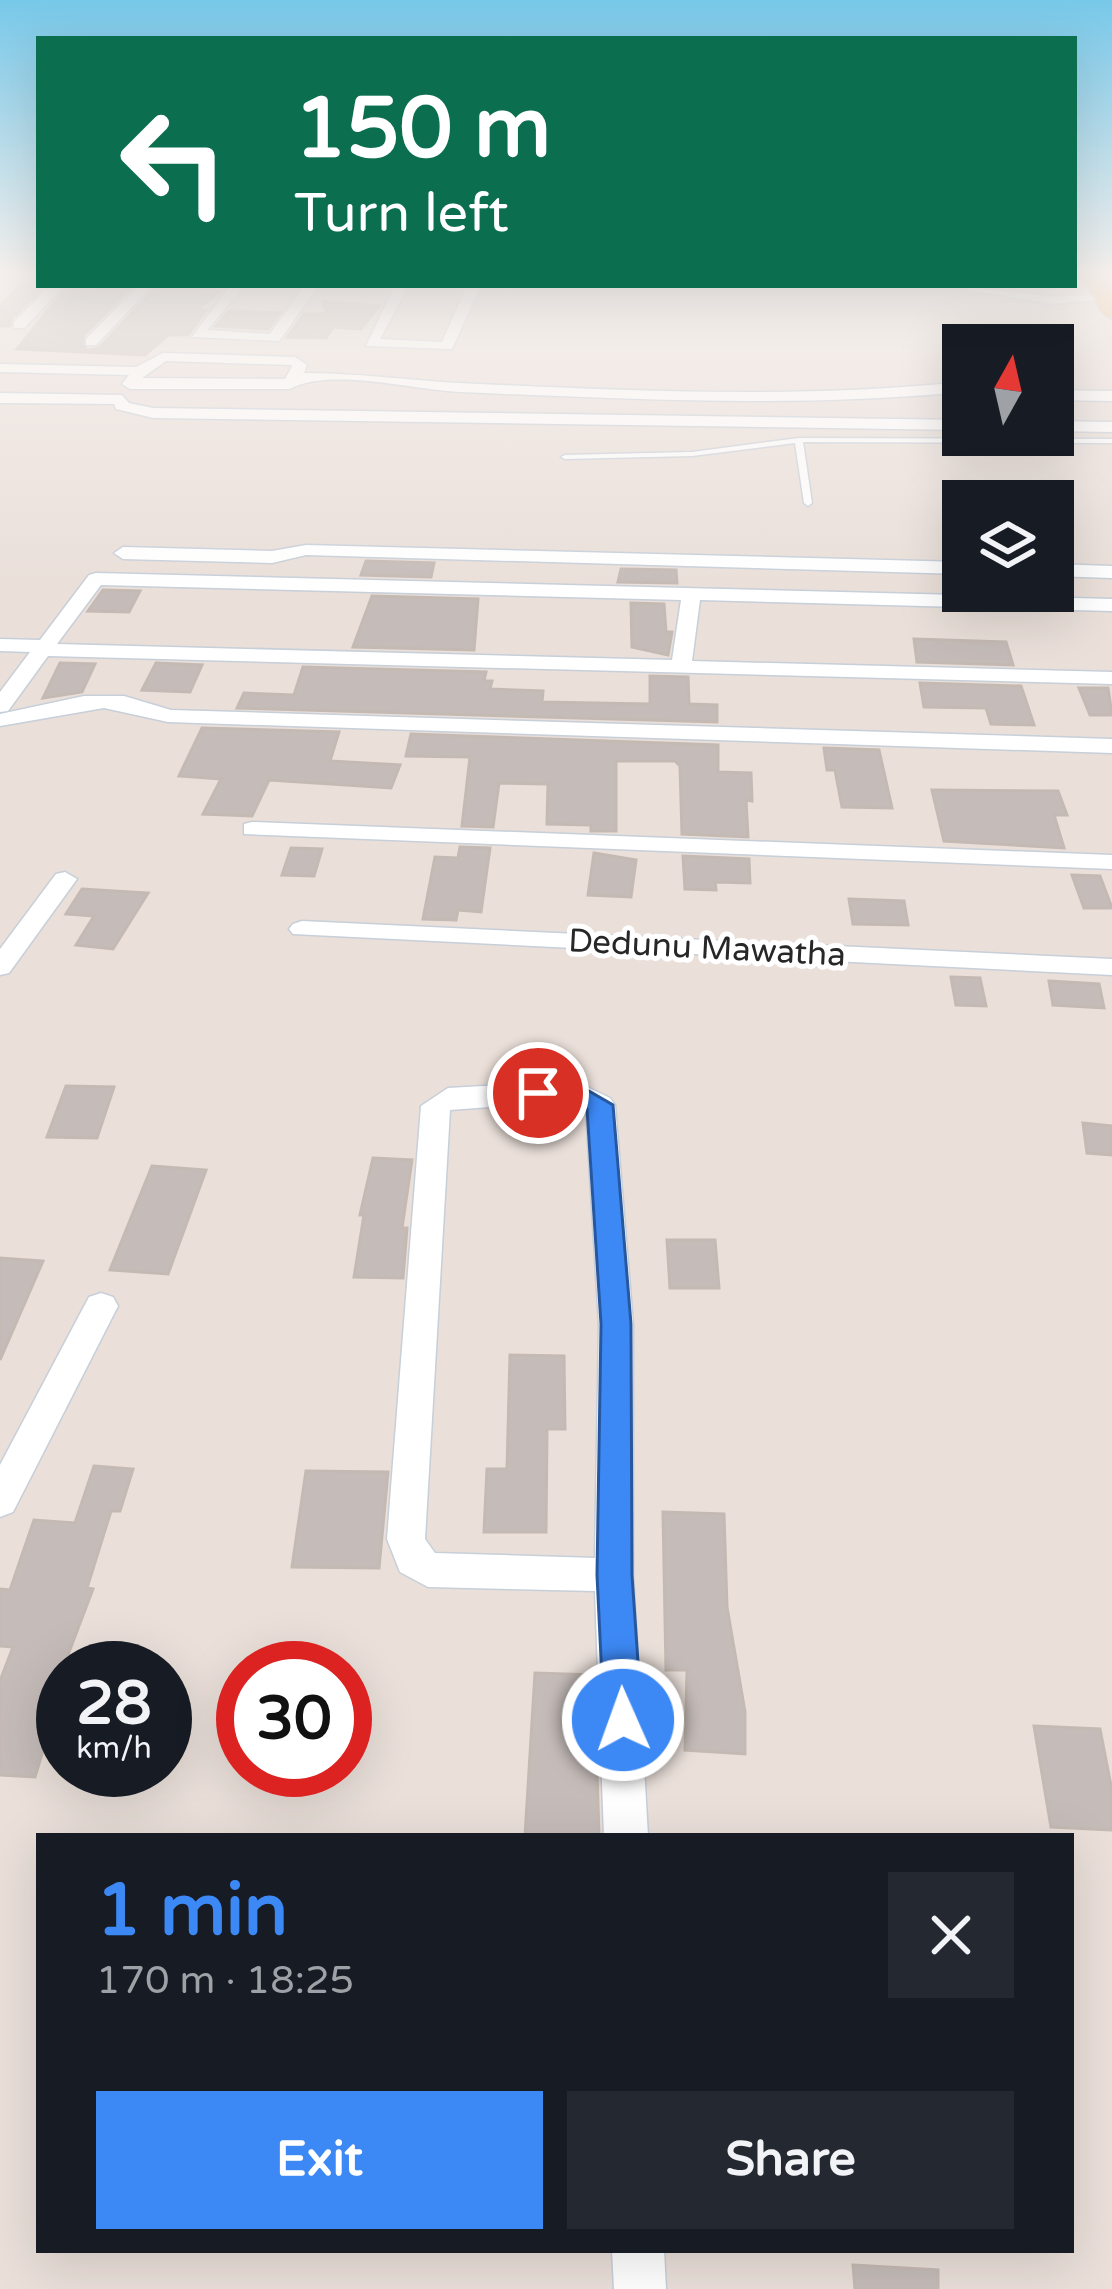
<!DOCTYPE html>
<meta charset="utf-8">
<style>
:root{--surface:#171b24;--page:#242831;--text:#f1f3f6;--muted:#9ea1a6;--accent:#3c88f4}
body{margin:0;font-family:"Varela Round",sans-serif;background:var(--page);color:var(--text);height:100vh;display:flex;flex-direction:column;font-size:45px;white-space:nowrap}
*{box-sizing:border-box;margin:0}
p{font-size:39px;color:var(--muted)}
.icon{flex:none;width:66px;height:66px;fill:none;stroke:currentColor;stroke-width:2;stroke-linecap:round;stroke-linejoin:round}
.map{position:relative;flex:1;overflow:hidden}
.panel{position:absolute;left:36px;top:1833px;width:1038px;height:420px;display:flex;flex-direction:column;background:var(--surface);border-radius:0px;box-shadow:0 12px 48px #0002}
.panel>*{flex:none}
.banner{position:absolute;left:36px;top:36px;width:1041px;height:252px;border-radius:0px;box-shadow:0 12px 48px #0002;background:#0b6e4f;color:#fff;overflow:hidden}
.needle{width:78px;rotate:8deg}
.controls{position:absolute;left:942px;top:324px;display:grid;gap:24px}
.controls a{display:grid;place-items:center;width:132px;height:132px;border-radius:0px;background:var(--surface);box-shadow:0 12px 48px #0002;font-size:60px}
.speed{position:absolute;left:36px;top:1641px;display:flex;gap:24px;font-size:60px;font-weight:700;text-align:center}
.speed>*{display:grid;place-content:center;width:156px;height:156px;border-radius:50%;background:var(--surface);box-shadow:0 12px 48px #0002;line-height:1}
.speed small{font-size:30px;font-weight:400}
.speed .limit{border:18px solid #d22;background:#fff;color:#111}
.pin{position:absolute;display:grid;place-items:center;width:102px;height:102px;color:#fff;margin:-51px;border:6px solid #fff;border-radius:50%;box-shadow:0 3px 12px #0007}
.me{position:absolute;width:132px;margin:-66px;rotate:358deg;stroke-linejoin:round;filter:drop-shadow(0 0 9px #0008)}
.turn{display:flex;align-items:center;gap:42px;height:252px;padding:0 60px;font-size:54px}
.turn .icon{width:156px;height:156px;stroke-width:2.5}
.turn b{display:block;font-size:84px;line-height:102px}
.round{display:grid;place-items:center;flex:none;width:126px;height:126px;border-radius:0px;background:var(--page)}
.summary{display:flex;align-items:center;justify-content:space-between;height:204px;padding:0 60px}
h1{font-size:72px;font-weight:800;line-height:90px;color:var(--accent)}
.primary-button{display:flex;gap:24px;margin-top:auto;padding:24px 60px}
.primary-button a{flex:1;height:138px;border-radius:0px;background:var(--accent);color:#fff;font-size:48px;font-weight:800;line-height:138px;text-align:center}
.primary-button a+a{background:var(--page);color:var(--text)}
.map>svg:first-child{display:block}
.building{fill:#c5bcb9;stroke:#c5bab3;stroke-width:3}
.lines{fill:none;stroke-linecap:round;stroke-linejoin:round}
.lane-casing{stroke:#c7cfd9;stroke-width:3}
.street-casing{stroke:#c7cfd9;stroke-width:3}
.primary-casing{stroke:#bebebe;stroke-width:3}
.lane{fill:#fff;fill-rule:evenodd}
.street{fill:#fff;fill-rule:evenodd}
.primary{fill:#ecaa5c;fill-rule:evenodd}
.route{fill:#3c88f4;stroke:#27589f;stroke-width:3}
.labels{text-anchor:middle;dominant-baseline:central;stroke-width:10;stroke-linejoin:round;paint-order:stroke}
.street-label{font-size:33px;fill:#272727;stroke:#fff}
</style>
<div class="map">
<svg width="1112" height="2289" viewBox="0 0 1112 2289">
<rect width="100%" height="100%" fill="#eadfd9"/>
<g class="building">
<path d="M 22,284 L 45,285 L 11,319 L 10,326 L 0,326 L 0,306 Z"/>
<path d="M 69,285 L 132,286 L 83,336 L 86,350 L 99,348 L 157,287 L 220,291 L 196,310 L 206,310 L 188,335 L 168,335 L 145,355 L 17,349 Z"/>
<path d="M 323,302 L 379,306 L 361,329 L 333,327 L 326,338 L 287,337 L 304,314 L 327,314 Z"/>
<path d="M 229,311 L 280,313 L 268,329 L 216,326 Z"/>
<path d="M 366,561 L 434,563 L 431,577 L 361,575 Z"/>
<path d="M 621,569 L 676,570 L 677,583 L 618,582 Z"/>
<path d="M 103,590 L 140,591 L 129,612 L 88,611 Z"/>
<path d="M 372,596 L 478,599 L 474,650 L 353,647 Z"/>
<path d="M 631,603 L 664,604 L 666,632 L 672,632 L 668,655 L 632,647 Z"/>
<path d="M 914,639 L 1006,642 L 1013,665 L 917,662 Z"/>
<path d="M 60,663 L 95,664 L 82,692 L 43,698 Z"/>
<path d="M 156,663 L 202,665 L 190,692 L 142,690 Z"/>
<path d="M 303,667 L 486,672 L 484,681 L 492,681 L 490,689 L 543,691 L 542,702 L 650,704 L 650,676 L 688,677 L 689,704 L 717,705 L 717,722 L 237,708 L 244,693 L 294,695 Z"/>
<path d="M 920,683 L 1021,686 L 1034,725 L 991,724 L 986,708 L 924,707 Z"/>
<path d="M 1079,688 L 1108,688 L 1112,715 L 1090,715 Z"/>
<path d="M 202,728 L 339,732 L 330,761 L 400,765 L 391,788 L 269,780 L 252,816 L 203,814 L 221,779 L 179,776 Z"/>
<path d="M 411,734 L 718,745 L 718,772 L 751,773 L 752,801 L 746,800 L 748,837 L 682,834 L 680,766 L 675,761 L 616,761 L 616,831 L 591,831 L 591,825 L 547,824 L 548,784 L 499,783 L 493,827 L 462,826 L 470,757 L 406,756 Z"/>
<path d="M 824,748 L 879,750 L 892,808 L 842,807 L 835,770 L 827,770 Z"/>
<path d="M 932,790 L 1058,791 L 1067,815 L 1054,815 L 1064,848 L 944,841 Z"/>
<path d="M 460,847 L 490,848 L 481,912 L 458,910 L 456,920 L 423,919 L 435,857 L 458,858 Z"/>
<path d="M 291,848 L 322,849 L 314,876 L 282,875 Z"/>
<path d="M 594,853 L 636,860 L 631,897 L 588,895 Z"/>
<path d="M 683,856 L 749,859 L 750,883 L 715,882 L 716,890 L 685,889 Z"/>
<path d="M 1072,875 L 1100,876 L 1112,908 L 1084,908 Z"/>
<path d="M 82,889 L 148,893 L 113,949 L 76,945 L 94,916 L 66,914 Z"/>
<path d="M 849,899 L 904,901 L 908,925 L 853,924 Z"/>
<path d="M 951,977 L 980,978 L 986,1006 L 956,1005 Z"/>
<path d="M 1049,981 L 1099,984 L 1104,1008 L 1053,1005 Z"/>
<path d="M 66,1086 L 114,1087 L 97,1138 L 47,1137 Z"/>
<path d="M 1083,1123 L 1112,1126 L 1112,1155 L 1087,1153 Z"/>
<path d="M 373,1158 L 412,1160 L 402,1228 L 407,1228 L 403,1278 L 354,1277 L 364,1215 L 360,1215 Z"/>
<path d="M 152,1166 L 206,1170 L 168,1274 L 110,1270 Z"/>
<path d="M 667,1240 L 715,1240 L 719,1288 L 670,1288 Z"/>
<path d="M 0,1258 L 43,1261 L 0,1360 Z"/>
<path d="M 510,1355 L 564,1356 L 565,1429 L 547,1429 L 546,1532 L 484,1532 L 487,1469 L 507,1469 Z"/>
<path d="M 94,1466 L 133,1469 L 120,1511 L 111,1511 L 87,1588 L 93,1589 L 63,1668 L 53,1702 L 58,1702 L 35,1777 L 0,1775 L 0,1681 L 13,1647 L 0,1646 L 0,1589 L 10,1590 L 34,1520 L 75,1523 Z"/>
<path d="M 306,1471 L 388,1472 L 379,1568 L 292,1567 Z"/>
<path d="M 663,1512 L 724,1514 L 727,1607 L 745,1712 L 745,1754 L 685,1750 L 687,1670 L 666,1670 Z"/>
<path d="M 535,1673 L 594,1675 L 599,1836 L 525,1836 Z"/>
<path d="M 1034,1726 L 1100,1729 L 1112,1791 L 1112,1830 L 1051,1827 Z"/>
<path d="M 853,2265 L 938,2270 L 938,2289 L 855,2289 Z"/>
</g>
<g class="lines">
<g class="lane-casing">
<path id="lane" d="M 799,438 L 1112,439 L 1112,443 L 803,442 L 812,503 L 808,506 L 804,503 L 795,443 L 692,456 L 565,459 L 561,457 L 565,455 L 692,452 Z"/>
</g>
<g class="street-casing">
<g id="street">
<path d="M 51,285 L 65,285 L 24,328 L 14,328 L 14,322 Z"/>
<path d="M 139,285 L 153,285 L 96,345 L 86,345 L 86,339 Z"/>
<path d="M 231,285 L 245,285 L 207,330 L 270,334 L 305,285 L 319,285 L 279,341 L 192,337 Z"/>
<path d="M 395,285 L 409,285 L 380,339 L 442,342 L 465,290 L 436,285 L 481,285 L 452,349 L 366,346 Z"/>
<path d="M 943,285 L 1050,296 L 1105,295 L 1112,299 L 1050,304 Z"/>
<path d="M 163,353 L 295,357 L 307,365 L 304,373 C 356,373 407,380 459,383 C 626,391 797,399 963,382 L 963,392 C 797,408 627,399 460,392 C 413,390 330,367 290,389 L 130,389 L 122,384 L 129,375 L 0,372 L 0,364 L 136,367 ZM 166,361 L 291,365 L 292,366 L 285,379 L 142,378 Z"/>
<path d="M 1053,390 L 1112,391 L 1112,401 L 1053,400 Z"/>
<path d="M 0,393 L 122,395 L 129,403 L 153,408 L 963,420 L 963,430 L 153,418 L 116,409 L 114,404 L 0,403 Z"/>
<path d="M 1053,421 L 1112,422 L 1112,432 L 1053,431 Z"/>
<path d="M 306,545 L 963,562 L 963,574 L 306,555 L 272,563 L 123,559 L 114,553 L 123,547 L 272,551 Z"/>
<path d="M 1053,564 L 1112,566 L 1112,578 L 1053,576 Z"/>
<path d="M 96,573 L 1112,599 L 1112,611 L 700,600 L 692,661 L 1112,672 L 1112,684 L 48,656 L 8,711 L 0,712 L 0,692 L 30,652 L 0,651 L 0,639 L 40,640 L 89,575 ZM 101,585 L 681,600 L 672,660 L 57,644 Z"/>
<path d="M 84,696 L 124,696 L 171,710 L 1112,739 L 1112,753 L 168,722 L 104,708 L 0,726 L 0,714 Z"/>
<path d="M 252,822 L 1112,855 L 1112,869 L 244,834 L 244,824 Z"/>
<path d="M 65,872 L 77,879 L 9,973 L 0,975 L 0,949 L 56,874 Z"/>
<path d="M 302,921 L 1112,959 L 1112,975 L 293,934 L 289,929 L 293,924 Z"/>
<path d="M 575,1081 L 610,1098 L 615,1105 L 633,1324 L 633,1575 L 648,1836 L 604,1836 L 595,1591 L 428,1587 L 400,1572 L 387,1539 L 421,1106 L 448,1088 ZM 570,1101 L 586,1110 L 599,1324 L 595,1558 L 435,1553 L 425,1539 L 450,1110 Z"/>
<path d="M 101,1293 L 113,1297 L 118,1306 L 13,1512 L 0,1517 L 0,1465 L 89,1297 Z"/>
<path d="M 612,2250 L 664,2250 L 666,2289 L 614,2289 Z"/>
</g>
</g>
<g class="primary-casing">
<path id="primary" d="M 1079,270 L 1099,270 L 1112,294 L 1112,319 L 1102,313 Z"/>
</g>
<use href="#lane" class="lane"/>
<use href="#street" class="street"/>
<use href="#primary" class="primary"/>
</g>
<linearGradient id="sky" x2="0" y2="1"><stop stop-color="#77c8e9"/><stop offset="0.46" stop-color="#f6f1ee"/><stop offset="1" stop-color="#f6f1ee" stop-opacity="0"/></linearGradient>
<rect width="1112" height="591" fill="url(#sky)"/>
<path class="route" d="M 575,1083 L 613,1105 L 631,1324 L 632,1575 L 642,1720 L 636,1732 L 623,1737 L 610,1732 L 604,1720 L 597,1575 L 601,1324 L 587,1109 C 564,1097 538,1108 524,1093 L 538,1084 Z"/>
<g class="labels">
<g class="street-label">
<text transform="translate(707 948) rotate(3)">Dedunu Mawatha</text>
</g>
</g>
</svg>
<div class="controls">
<a><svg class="needle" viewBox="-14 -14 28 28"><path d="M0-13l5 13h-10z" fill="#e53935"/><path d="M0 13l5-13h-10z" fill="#9ea1a6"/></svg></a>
<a><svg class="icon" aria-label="layers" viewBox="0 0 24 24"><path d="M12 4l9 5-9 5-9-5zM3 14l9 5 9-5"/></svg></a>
</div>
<div class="speed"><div>28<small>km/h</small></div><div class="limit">30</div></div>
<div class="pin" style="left:538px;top:1093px;background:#d93025"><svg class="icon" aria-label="arrive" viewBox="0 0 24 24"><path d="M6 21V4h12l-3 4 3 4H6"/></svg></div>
<svg class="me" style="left:623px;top:1720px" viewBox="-20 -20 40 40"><circle r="17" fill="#3c88f4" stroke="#fff" stroke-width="3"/><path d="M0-11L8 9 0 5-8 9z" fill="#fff"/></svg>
<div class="banner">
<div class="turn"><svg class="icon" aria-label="left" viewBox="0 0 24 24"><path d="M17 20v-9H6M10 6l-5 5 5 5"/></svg><div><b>150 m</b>Turn left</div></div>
</div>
<section class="panel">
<div class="summary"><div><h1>1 min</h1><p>170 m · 18:25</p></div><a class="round"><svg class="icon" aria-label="close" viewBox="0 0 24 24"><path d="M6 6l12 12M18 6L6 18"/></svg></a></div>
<div class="primary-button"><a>Exit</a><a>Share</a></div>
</section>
</div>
